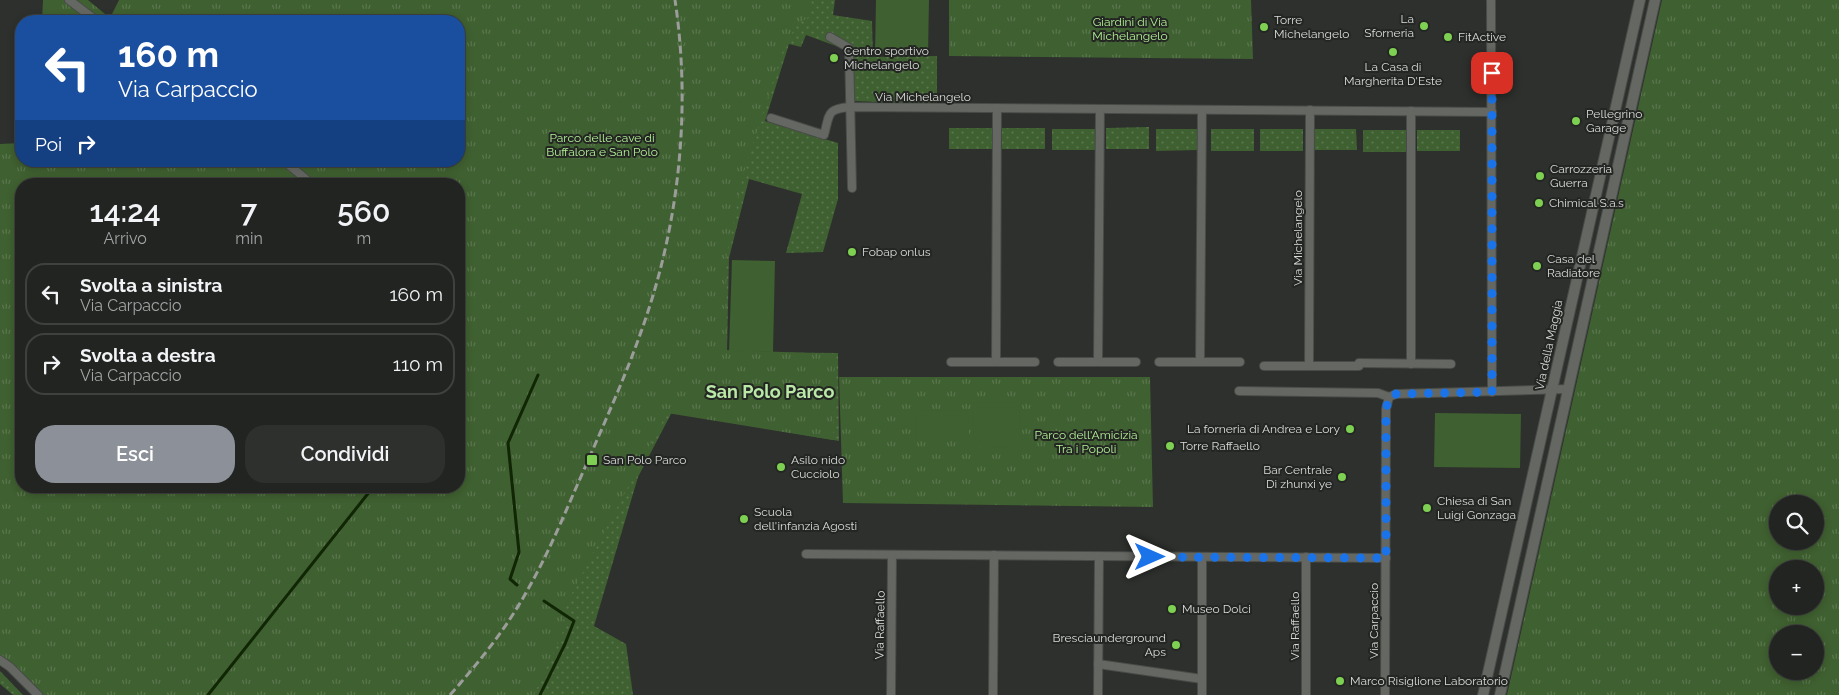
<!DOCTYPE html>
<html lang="it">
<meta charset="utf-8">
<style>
:root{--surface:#222421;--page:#2e302e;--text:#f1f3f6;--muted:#a2a4a5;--line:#3f413f;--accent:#8c9099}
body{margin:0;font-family:Raleway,sans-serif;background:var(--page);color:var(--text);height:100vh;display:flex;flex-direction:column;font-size:19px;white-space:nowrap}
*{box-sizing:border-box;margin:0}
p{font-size:16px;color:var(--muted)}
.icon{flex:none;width:28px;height:28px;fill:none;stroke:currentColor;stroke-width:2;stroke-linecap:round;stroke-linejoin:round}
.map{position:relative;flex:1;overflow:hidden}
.details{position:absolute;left:15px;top:178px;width:450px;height:315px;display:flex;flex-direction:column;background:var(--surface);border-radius:20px;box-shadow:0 2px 8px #0003,0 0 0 1px var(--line)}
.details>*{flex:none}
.guide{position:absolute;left:15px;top:15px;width:450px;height:152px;border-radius:20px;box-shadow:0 2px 8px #0003,0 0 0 1px var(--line);background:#1a4fa0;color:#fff;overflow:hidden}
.controls{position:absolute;left:1769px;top:495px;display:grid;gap:10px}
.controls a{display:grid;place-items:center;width:55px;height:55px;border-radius:50%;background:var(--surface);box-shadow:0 2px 8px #0003,0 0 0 1px var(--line);font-size:25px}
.pin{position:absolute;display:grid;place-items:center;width:42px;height:42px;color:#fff;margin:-21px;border-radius:10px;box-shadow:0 2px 8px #0006}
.me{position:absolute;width:55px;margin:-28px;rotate:90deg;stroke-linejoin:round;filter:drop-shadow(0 0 4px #0008)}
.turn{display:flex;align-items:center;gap:18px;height:105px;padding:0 20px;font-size:22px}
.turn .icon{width:65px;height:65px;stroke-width:2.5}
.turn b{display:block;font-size:35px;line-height:42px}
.then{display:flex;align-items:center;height:48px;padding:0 20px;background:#0003;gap:10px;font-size:19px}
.eta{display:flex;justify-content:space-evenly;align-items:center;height:85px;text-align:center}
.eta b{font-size:30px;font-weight:600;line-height:35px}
.button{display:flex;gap:10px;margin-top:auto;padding:10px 20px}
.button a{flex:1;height:58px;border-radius:20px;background:var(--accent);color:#fff;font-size:20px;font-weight:600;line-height:58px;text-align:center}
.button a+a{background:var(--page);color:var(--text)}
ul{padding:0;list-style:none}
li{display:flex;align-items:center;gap:15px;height:62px;margin:0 10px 8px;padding:0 10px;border:2px solid var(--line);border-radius:20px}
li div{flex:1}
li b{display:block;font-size:19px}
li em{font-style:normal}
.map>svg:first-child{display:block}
.grass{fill:url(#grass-dots)}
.park{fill:url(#park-tufts);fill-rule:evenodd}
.pitch{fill:#3f6030}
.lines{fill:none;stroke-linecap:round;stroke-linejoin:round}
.stream{stroke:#102604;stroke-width:3}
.minor-casing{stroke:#484b47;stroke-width:10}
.tertiary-casing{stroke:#484b47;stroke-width:12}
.minor{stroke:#646762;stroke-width:8}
.tertiary{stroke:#646762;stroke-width:10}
.rail{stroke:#9b9d9a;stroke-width:3;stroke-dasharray:8 4;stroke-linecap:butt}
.route{stroke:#1a73e8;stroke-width:9;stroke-dasharray:0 16.2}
.poi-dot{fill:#7ed053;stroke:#232622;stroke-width:2}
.labels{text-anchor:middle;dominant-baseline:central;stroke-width:4;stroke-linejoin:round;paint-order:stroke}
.poi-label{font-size:12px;fill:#d9dbd8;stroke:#232622;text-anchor:start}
.park-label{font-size:12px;fill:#b2f195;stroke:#232622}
.street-label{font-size:12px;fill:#d9dbd8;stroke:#232622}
.district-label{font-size:18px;font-weight:bold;fill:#bae8a6;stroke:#232622}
</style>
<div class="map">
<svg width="1839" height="695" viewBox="0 0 1839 695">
<defs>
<pattern id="grass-dots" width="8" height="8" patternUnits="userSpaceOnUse" patternTransform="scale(1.25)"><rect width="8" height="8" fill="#3f6030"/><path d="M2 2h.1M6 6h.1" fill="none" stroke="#5a764d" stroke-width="1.8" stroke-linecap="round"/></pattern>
<pattern id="park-tufts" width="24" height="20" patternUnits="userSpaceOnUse" patternTransform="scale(1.25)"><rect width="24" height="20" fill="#3f6030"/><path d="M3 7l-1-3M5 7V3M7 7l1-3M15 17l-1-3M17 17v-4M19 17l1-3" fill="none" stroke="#5a764d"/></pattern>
</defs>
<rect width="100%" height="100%" fill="#2d302c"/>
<g class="grass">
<path d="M 621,0 L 835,0 L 833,15 L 872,21 L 873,57 L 937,56 L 937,104 L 853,101 L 852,52 L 806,35 L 801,47 L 789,44 L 765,121 L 838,143 L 838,199 L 823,252 L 786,253 L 802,194 L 749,179 L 729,258 L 727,352 L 838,353 L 839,441 L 672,412 L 638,477 L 594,626 L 626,644 L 633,695 L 532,695 Z"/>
<path d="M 1149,127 L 1149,149 L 1106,149 L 1106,128 Z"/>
<rect x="949" y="128" width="43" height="21"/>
<rect x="1002" y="128" width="43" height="21"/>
<rect x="1052" y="129" width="43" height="21"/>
<path d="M 1156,129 L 1199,129 L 1199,150 L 1156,151 Z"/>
<rect x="1211" y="129" width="43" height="22"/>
<rect x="1260" y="129" width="43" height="22"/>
<path d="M 1314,129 L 1356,129 L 1357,150 L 1313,150 Z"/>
<rect x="1363" y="130" width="43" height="22"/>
<rect x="1417" y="130" width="43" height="21"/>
<path d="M 0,671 L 23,695 L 13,695 L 0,684 Z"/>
</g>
<g class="park">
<path d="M 43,0 L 88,0 L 110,18 L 119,0 L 812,0 L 810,16 L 798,24 L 785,44 L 743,175 L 726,258 L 727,350 L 835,354 L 833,440 L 667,413 L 562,612 L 566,625 L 534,695 L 43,695 L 12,665 L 0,656 L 0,144 L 21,143 L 21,161 L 459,161 L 459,21 L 42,21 ZM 21,184 L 459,184 L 459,486 L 21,486 Z"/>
<path d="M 949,0 L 1251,0 L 1253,59 L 949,56 Z"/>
<path d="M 1662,0 L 1839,0 L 1839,695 L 1507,695 ZM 1778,504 L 1815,504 L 1815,541 L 1778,541 ZM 1778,569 L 1815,569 L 1815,606 L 1778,606 ZM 1778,634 L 1815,634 L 1815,671 L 1778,671 Z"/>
<path d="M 839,377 L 1150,377 L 1153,507 L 843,503 Z"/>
</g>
<g class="pitch">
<path d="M 876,0 L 929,0 L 928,55 L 875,54 Z"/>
<path d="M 732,260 L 775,261 L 773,352 L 729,351 Z"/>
<path d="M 974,402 L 1020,403 L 1019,447 L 973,446 Z"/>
<path d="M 916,410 L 969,411 L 969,438 L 915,438 Z"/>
<path d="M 1435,413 L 1521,414 L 1520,468 L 1434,467 Z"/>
</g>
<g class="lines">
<g class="stream">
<path d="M 517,585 L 510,579 L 519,552 L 508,443 L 538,375"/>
<path d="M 208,695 L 374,486"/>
<path d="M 540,695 L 565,644 L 574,621 L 544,601"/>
</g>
<g class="minor-casing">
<g id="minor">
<path d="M 69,0 L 97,21"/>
<path d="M 1491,0 L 1492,392"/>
<path d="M 830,37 L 849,48 L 852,188"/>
<path d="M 1411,111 L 1411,364"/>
<path d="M 771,118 L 824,135 C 830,114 826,109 850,107 L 1492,112"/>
<path d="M 284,161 L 312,184"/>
<path d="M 951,362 L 1035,362"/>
<path d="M 996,362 L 997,108"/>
<path d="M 1058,362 L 1136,362"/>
<path d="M 1098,362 L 1100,109"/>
<path d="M 1159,362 L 1240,362"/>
<path d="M 1200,362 L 1202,110"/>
<path d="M 1359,363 L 1451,364"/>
<path d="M 1264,366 L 1359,366"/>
<path d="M 1309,366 L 1310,110"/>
<path d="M 1239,391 L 1378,393 L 1389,397"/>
<path d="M 806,554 L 1386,558"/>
<path d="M 0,660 L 10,667 L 38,695"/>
<path d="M 1098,664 L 1202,679"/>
<path d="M 891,695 L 892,555"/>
<path d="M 993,695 L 994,555"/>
<path d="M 1098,695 L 1099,556"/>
<path d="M 1202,695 L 1202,557"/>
<path d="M 1306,695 L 1306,557"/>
<path d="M 1385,695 L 1386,409 L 1389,397 L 1396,394 L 1568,389"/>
</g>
</g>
<g class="tertiary-casing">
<g id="tertiary">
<path d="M 1483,695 L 1640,0"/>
<path d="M 1500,695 L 1655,0"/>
</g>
</g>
<use href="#minor" class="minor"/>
<use href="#tertiary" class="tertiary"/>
<path class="rail" d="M 450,695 C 479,662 507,628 528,589 C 551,549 568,505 587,463 C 610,410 634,357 651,302 C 681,206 690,100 675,0"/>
</g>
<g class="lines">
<path class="route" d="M 1150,557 L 1386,558 L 1386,409 L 1389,397 L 1396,394 L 1492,392 L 1492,73"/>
</g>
<g class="poi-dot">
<circle cx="1424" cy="26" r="5"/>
<circle cx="1264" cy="27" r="5"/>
<circle cx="1448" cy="37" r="5"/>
<circle cx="1393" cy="52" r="5"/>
<circle cx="834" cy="58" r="5"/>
<circle cx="1576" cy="121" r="5"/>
<circle cx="1540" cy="176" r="5"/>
<circle cx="1539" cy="203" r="5"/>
<circle cx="852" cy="252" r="5"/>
<circle cx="1537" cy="266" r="5"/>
<circle cx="1350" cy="429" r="5"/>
<circle cx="1170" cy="446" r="5"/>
<rect x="586" y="454" width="12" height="12" rx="2.5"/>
<circle cx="781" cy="467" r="5"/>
<circle cx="1342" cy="477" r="5"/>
<circle cx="1427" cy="508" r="5"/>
<circle cx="744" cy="519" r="5"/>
<circle cx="1172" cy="609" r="5"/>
<circle cx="1176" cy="645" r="5"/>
<circle cx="1340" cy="681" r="5"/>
</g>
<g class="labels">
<g class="poi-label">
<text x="1414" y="19" text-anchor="end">La<tspan x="1414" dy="14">Sforneria</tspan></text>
<text x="1274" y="20">Torre<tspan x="1274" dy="14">Michelangelo</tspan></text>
<text x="1458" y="37">FitActive</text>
<text x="844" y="51">Centro sportivo<tspan x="844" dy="14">Michelangelo</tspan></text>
<text x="1393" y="67" text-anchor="middle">La Casa di<tspan x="1393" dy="14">Margherita D'Este</tspan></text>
<text x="1586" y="114">Pellegrino<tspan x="1586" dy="14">Garage</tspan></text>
<text x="1550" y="169">Carrozzeria<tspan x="1550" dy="14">Guerra</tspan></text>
<text x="1549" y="203">Chimical S.a.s</text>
<text x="862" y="252">Fobap onlus</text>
<text x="1547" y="259">Casa del<tspan x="1547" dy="14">Radiatore</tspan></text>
<text x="1340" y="429" text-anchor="end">La forneria di Andrea e Lory</text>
<text x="1180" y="446">Torre Raffaello</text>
<text x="603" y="460">San Polo Parco</text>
<text x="791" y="460">Asilo nido<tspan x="791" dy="14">Cucciolo</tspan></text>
<text x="1332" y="470" text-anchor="end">Bar Centrale<tspan x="1332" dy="14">Di zhunxi ye</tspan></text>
<text x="1437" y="501">Chiesa di San<tspan x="1437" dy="14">Luigi Gonzaga</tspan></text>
<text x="754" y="512">Scuola<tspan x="754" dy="14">dell'infanzia Agosti</tspan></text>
<text x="1182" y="609">Museo Dolci</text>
<text x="1166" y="638" text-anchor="end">Bresciaunderground<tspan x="1166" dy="14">Aps</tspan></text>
<text x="1350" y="681">Marco Risiglione Laboratorio</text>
</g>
<g class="park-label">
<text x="1130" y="22">Giardini di Via<tspan x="1130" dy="14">Michelangelo</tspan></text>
<text x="602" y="138">Parco delle cave di<tspan x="602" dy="14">Buffalora e San Polo</tspan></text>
<text x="1086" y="435">Parco dell'Amicizia<tspan x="1086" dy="14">Tra i Popoli</tspan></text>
</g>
<g class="street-label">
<text x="923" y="97">Via Michelangelo</text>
<text transform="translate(1298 238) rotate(-90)">Via Michelangelo</text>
<text transform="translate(1549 345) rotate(-78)">Via della Maggia</text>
<text transform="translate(1374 621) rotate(-90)">Via Carpaccio</text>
<text transform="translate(880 625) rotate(-89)">Via Raffaello</text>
<text transform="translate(1295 626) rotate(-90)">Via Raffaello</text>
</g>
<g class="district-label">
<text x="770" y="391">San Polo Parco</text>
</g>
</g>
</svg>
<div class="controls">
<a><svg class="icon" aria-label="search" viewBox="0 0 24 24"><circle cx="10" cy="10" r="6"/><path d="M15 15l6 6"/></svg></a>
<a>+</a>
<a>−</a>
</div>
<div class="pin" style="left:1492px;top:73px;background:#d93025"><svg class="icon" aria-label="arrive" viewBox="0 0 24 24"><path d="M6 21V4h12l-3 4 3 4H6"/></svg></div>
<svg class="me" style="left:1150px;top:557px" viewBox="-20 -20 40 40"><path d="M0-17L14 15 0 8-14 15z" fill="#1a73e8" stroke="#fff" stroke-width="4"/></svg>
<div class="guide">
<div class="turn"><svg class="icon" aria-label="left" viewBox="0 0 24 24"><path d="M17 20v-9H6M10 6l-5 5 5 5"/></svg><div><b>160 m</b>Via Carpaccio</div></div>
<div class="then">Poi<svg class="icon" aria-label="right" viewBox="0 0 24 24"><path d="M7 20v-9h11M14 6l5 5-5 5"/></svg></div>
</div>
<section class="details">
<div class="eta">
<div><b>14:24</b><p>Arrivo</p></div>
<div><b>7</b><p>min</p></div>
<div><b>560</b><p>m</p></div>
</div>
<ul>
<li><svg class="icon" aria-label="left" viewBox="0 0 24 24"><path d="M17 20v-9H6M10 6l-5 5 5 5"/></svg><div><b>Svolta a sinistra</b><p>Via Carpaccio</p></div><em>160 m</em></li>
<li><svg class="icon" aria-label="right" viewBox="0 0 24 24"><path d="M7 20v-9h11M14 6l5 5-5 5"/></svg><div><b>Svolta a destra</b><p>Via Carpaccio</p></div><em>110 m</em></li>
</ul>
<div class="button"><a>Esci</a><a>Condividi</a></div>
</section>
</div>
